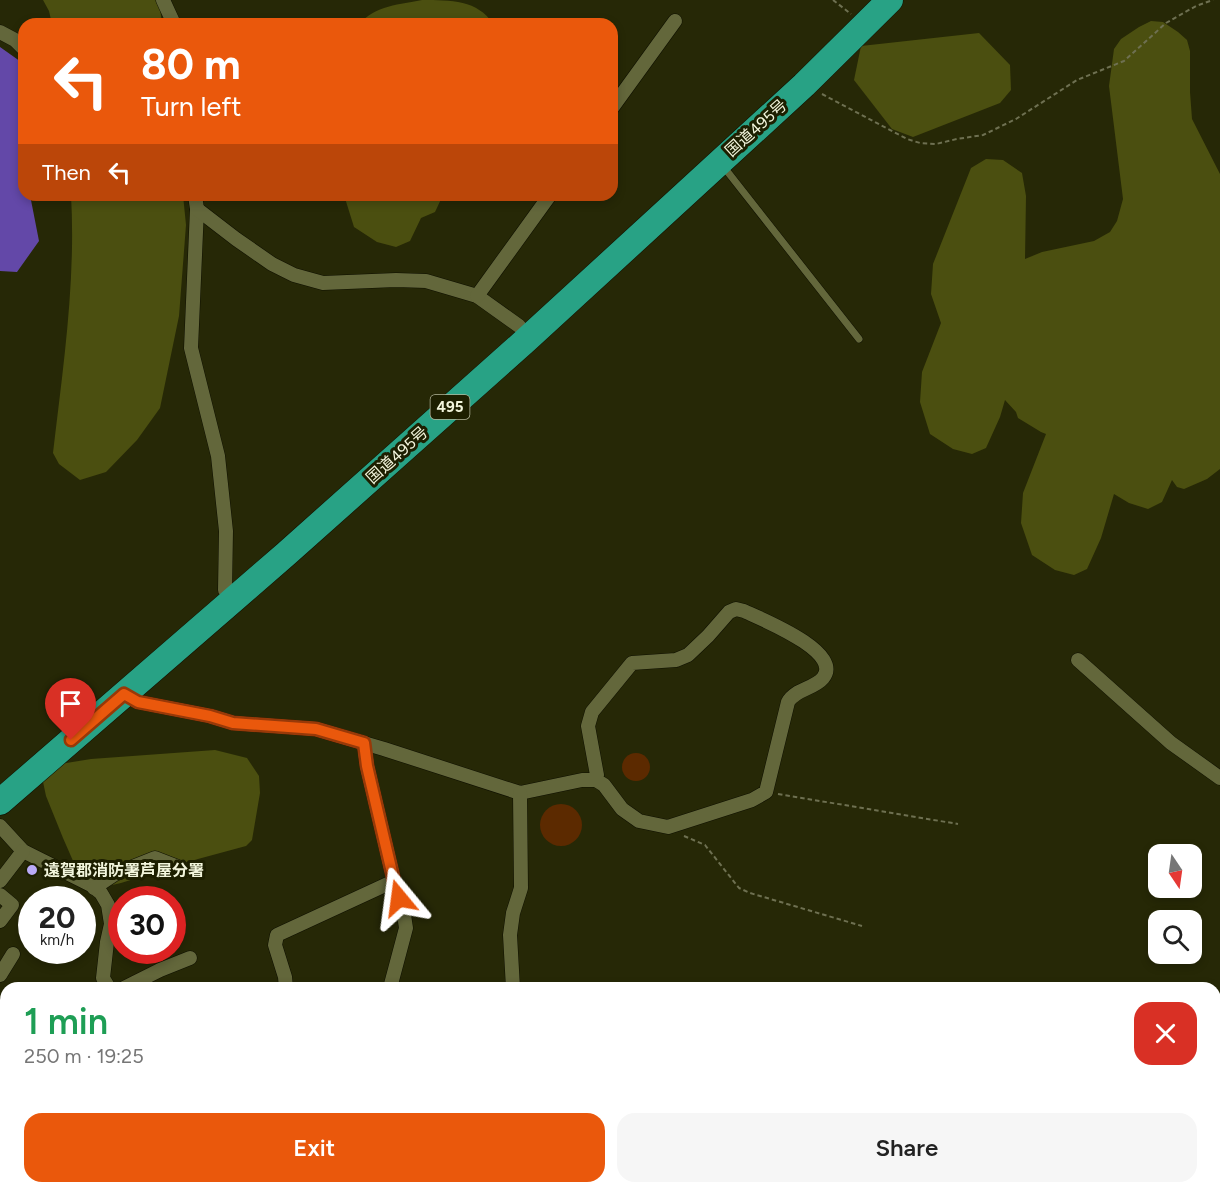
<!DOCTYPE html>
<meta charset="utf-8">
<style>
:root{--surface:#fff;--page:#f6f6f6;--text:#222;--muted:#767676;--accent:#ea580c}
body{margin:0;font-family:Figtree,"Noto Sans JP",sans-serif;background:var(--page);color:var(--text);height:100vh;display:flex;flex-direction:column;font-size:22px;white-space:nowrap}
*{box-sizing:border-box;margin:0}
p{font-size:20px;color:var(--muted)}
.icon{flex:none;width:33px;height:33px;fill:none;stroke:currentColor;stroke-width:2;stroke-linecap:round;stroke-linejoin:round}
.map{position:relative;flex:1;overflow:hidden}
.side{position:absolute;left:0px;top:982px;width:1221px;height:212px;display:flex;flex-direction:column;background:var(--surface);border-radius:18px 18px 0 0;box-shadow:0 3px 9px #0003}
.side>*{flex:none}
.guide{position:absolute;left:18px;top:18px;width:600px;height:183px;border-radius:18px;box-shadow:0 3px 9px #0003;background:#ea580c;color:#fff;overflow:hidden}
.needle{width:39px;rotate:167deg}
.tools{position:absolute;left:1148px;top:844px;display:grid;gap:12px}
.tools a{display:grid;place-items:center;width:54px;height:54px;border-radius:12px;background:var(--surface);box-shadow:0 3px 9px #0003;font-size:30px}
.speed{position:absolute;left:18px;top:886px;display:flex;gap:12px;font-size:30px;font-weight:700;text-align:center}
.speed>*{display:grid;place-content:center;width:78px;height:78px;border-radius:50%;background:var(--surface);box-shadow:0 3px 9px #0003;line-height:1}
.speed small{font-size:15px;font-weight:400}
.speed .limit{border:9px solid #d22;background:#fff;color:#111}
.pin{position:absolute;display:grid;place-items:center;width:51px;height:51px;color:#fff;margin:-62px -26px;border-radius:50% 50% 50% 0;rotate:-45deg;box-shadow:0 0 6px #0007}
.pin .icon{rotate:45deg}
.me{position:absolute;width:66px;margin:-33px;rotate:344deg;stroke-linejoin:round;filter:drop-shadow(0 0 4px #0008)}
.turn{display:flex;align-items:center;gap:21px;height:126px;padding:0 24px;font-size:27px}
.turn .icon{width:78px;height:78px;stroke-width:2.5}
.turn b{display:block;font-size:42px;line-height:51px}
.then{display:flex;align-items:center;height:57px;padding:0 24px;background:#0003;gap:12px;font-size:22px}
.round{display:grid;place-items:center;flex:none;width:63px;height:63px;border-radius:18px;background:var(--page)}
.summary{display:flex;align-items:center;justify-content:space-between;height:102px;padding:0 24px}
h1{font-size:36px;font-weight:600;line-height:45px;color:#1e9e55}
.button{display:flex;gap:12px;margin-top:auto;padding:12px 24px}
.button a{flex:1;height:69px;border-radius:18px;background:var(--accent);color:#fff;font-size:24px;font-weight:600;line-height:69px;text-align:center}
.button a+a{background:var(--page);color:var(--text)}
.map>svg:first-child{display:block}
.green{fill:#4b4f10}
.water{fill:#6348a8}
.building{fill:#5c2a00}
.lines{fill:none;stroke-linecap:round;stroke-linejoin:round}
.lane-casing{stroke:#0f1000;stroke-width:8}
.street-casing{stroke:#0f1000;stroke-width:15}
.highway-casing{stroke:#0f1000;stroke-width:27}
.path{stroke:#6e7051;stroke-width:2;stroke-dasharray:4.5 3;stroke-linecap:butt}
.lane{stroke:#63673b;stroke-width:7}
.street{stroke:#63673b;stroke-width:14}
.highway{stroke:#28a285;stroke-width:26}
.route-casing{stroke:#983908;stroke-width:15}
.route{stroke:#ea580c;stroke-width:10}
.poi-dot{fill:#baaaf7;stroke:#1d1f00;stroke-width:2}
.labels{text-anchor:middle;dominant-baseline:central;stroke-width:6;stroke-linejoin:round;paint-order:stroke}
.shield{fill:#1d1f00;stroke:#b2b59a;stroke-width:1.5}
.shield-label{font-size:15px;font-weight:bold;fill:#f2f5dc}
.street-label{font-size:16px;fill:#f2f5dc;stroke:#1d1f00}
.poi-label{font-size:16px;font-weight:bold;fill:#f2f5dc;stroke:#1d1f00;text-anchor:start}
</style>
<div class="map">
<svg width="1220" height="1193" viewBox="0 0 1220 1193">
<rect width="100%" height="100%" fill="#262806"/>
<g class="green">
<path d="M 43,0 L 159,0 L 162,24 L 52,24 L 49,11 Z"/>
<path d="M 422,0 C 451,0 478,0 493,24 L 360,24 C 373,6 402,4 422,0 Z"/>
<path d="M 1151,21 L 1163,22 L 1178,32 L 1187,40 L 1190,51 L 1190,92 L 1192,119 L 1220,174 L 1220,469 L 1207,479 L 1184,489 L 1177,487 L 1172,480 L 1162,502 L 1148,509 L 1129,503 L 1114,494 L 1101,538 L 1087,569 L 1074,575 L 1055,570 L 1032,555 L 1021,523 L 1023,493 L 1046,434 L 1041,432 L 1018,418 L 1016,412 L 1005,400 L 1000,417 L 986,448 L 972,454 L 953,449 L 930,434 L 920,402 L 922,372 L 941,323 L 931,294 L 933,264 L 971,168 L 986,159 L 1003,160 L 1022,173 L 1026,196 L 1025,259 L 1042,252 L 1094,241 L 1110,232 L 1117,221 L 1123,199 L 1109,86 L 1114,49 L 1121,39 L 1139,27 Z"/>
<path d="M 979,33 L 1010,65 L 1011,90 L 1000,103 L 913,137 L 892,129 L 854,80 L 861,46 Z"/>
<path d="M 71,195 L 183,195 L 186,225 L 179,316 L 160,408 L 137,440 L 106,472 L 80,480 L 59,464 L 53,453 C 63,368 76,281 71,195 Z"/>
<path d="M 344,195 L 443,195 L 435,212 L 421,218 L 410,241 L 396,247 L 377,242 L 354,227 Z"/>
<path d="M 215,750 L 247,758 L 259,776 L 260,793 L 252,840 L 246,846 L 198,859 L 121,883 L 99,888 L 77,870 L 63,838 L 46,796 L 42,777 L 48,766 L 91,759 Z"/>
<path d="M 691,1188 L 1159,1188 L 1159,1193 L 683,1193 Z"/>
</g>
<path class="water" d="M 0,47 L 24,64 L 24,195 L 30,195 L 39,241 L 17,272 L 0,271 Z"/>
<g class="building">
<circle cx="636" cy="767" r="14"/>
<circle cx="561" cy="825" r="21"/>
</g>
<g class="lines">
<g class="lane-casing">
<path id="lane" d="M 723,166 L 859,339"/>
</g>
<g class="street-casing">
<g id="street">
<path d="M 163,0 L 174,24"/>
<path d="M 0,32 L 15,40 L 24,49"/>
<path d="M 612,108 L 675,21"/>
<path d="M 195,195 L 197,209 L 191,348 L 218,456 L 226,531 L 225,590"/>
<path d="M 197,209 L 236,239 L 272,264 L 294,275 L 323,283 L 396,280 L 426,281 L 477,296 L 519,326"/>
<path d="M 477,296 L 550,195"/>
<path d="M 1078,660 L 1171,743 L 1220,778"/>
<path d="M 124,694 L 138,702 L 210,716 L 233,723 L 316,729 L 384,749 L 520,793 L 582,780 L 596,780 L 604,785 L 622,809 L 639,821 L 668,827 L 752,800 L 766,792 L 788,702 C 795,689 814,689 823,678 C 844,652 761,619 744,611 L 736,609 L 729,612 L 708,636 L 688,655 L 676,660 L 632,663 L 592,712 L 588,726 L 597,775 L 596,780"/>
<path d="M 364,743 L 367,766 L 394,881 L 404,915 L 406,928 L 390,988"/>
<path d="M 0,826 L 23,851 L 91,885 L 101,893 L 108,905 L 111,924 L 107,942 L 103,978 L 109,988"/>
<path d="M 0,881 L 23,851"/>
<path d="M 94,888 L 115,874 L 155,858 L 186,870"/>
<path d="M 0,895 L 12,905 L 0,921"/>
<path d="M 0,975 L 13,954"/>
<path d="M 124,988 L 160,970 L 190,958"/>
<path d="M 286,988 L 285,977 L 275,945 L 277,935 L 394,881"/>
<path d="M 513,988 L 510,935 L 513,913 L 521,888 L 520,793"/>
<path d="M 0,1044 L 6,1046"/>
<path d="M 331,1193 L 335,1188"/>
<path d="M 497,1193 L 498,1188"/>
</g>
</g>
<g class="highway-casing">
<path id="highway" d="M 0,802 L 286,554 L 526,340 L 804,85 L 890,0"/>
</g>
<g class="path">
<path d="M 833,0 L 851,14"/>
<path d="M 822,94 L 907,139 L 920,143 L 936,144 L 957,139 L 983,135 L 1016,119 L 1077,80 L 1124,61 L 1166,23 L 1196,6 L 1213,0"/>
<path d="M 778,794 L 958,824"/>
<path d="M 684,836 L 705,845 L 739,888 L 750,893 L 862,926"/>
</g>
<use href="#lane" class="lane"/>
<use href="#street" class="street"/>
<use href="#highway" class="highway"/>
</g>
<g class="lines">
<g class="route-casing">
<path id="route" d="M 71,740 L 124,694 L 138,702 L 210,716 L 233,723 L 316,729 L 364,743 L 367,766 L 394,881 L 399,898"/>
</g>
<use href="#route" class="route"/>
</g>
<circle class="poi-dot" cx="32" cy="870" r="6"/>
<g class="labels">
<rect class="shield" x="430.5" y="395" width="39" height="24" rx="4.5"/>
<g class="shield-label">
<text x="450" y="407">495</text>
</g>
<g class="street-label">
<text transform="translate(756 128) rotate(-42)">国道495号</text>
<text transform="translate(397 455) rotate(-42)">国道495号</text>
</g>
<g class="poi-label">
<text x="44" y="870">遠賀郡消防署芦屋分署</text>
</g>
</g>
</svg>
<div class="tools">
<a><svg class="needle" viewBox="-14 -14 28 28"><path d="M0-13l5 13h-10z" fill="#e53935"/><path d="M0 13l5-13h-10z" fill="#767676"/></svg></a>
<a><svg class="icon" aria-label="search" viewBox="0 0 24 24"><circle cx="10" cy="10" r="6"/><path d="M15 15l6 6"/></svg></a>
</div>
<div class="speed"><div>20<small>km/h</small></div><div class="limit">30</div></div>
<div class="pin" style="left:71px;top:740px;background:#d93025"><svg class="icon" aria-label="arrive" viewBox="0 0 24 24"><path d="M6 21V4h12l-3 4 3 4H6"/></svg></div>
<svg class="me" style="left:399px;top:898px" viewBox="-20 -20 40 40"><path d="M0-17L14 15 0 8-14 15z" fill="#ea580c" stroke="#fff" stroke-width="4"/></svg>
<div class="guide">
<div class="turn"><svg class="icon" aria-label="left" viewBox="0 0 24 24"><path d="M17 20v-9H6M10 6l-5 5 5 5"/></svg><div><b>80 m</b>Turn left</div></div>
<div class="then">Then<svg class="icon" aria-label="left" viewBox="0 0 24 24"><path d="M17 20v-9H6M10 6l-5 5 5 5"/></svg></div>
</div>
<section class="side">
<div class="summary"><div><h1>1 min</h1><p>250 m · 19:25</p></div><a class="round" style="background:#d93025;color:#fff"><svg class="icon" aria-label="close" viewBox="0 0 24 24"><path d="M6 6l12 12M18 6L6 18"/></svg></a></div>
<div class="button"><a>Exit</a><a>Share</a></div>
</section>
</div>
